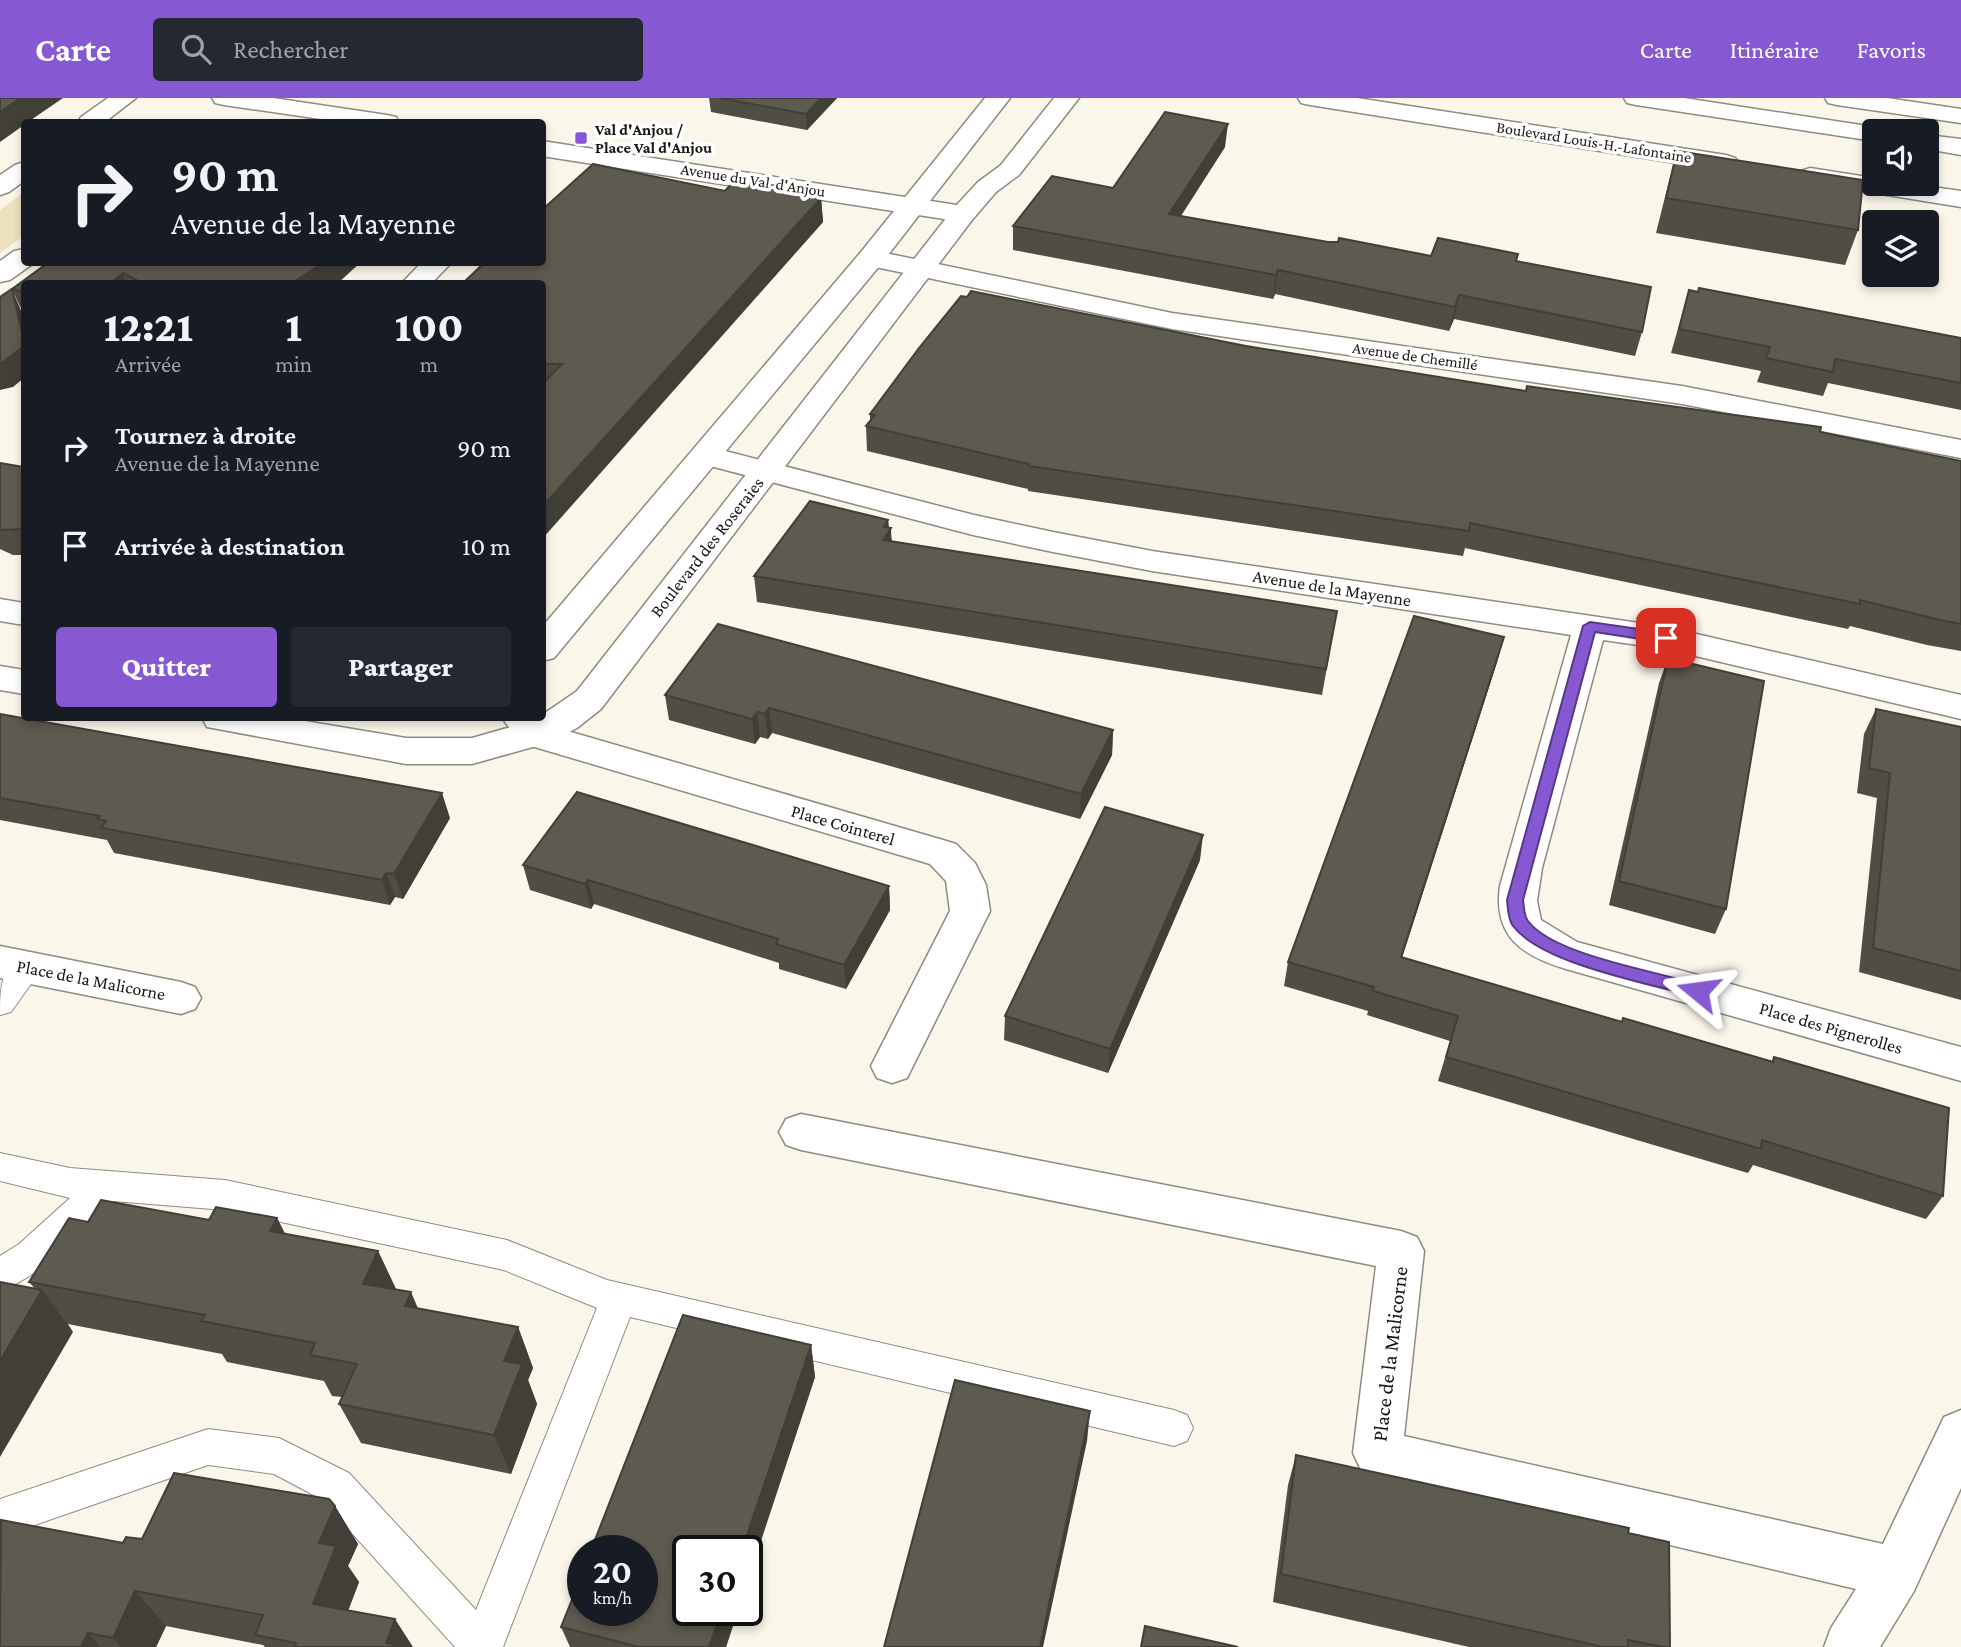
<!DOCTYPE html>
<html lang="fr">
<meta charset="utf-8">
<style>
:root{--surface:#171b24;--page:#242831;--text:#f1f3f6;--muted:#9ea1a6;--accent:#8658d1}
body{margin:0;font-family:"Crimson Pro",serif;background:var(--page);color:var(--text);height:100vh;display:flex;flex-direction:column;font-size:26px;white-space:nowrap}
*{box-sizing:border-box;margin:0}
p{font-size:23px;color:var(--muted)}
.icon{flex:none;width:38px;height:38px;fill:none;stroke:currentColor;stroke-width:2;stroke-linecap:round;stroke-linejoin:round}
.map{position:relative;flex:1;overflow:hidden}
.side{position:absolute;left:21px;top:182px;width:525px;height:441px;display:flex;flex-direction:column;background:var(--surface);border-radius:7px;box-shadow:0 4px 10px #0003}
.side>*{flex:none}
.guide{position:absolute;left:21px;top:21px;width:525px;height:147px;border-radius:7px;box-shadow:0 4px 10px #0003;background:#171b24;color:var(--text);overflow:hidden}
.controls{position:absolute;left:1862px;top:21px;display:grid;gap:14px}
.controls a{display:grid;place-items:center;width:77px;height:77px;border-radius:7px;background:var(--surface);box-shadow:0 4px 10px #0003;font-size:35px}
.speed{position:absolute;left:567px;top:1437px;display:flex;gap:14px;font-size:35px;font-weight:700;text-align:center}
.speed>*{display:grid;place-content:center;width:91px;height:91px;border-radius:50%;background:var(--surface);box-shadow:0 4px 10px #0003;line-height:1}
.speed small{font-size:18px;font-weight:400}
.speed .limit{border:4px solid #111;border-radius:10px;background:#fff;color:#111}
.pin{position:absolute;display:grid;place-items:center;width:60px;height:60px;color:#fff;margin:-30px;border-radius:14px;box-shadow:0 4px 10px #0006}
.me{position:absolute;width:77px;margin:-38px;rotate:286deg;stroke-linejoin:round;filter:drop-shadow(0 0 5px #0008)}
.turn{display:flex;align-items:center;gap:24px;height:147px;padding:0 35px;font-size:32px}
.turn .icon{width:91px;height:91px;stroke-width:2.5}
.turn b{display:block;font-size:49px;line-height:60px}
.eta{display:flex;justify-content:space-evenly;align-items:center;height:119px;text-align:center}
.eta b{font-size:42px;font-weight:800;line-height:49px}
.button{display:flex;gap:14px;margin-top:auto;padding:14px 35px}
.button a{flex:1;height:80px;border-radius:7px;background:var(--accent);color:#fff;font-size:28px;font-weight:800;line-height:80px;text-align:center}
.button a+a{background:var(--page);color:var(--text)}
ul{padding:0;list-style:none}
li{display:flex;align-items:center;gap:21px;height:98px;padding:0 35px}
li div{flex:1}
li b{display:block;font-size:26px}
li em{font-style:normal}
header{display:flex;align-items:center;gap:42px;box-sizing:border-box;height:98px;padding:0 35px;background:var(--accent);color:#fff}
header strong{font-size:33px}
nav{display:flex;gap:38px;margin-inline-start:auto;font-size:24px}
.search{width:490px;height:63px;background:var(--page);display:flex;align-items:center;gap:18px;box-sizing:border-box;padding:0 24px;border-radius:7px;color:var(--muted);font-size:26px}
.map>svg:first-child{display:block}
.green{fill:#ede2bf}
.lines{fill:none;stroke-linecap:round;stroke-linejoin:round}
.lane-casing{stroke:#8e8b80;stroke-width:2}
.street-casing{stroke:#8e8b80;stroke-width:3}
.secondary-casing{stroke:#8e8b80;stroke-width:3}
.highway-casing{stroke:#8e8b80;stroke-width:3}
.lane{fill:#fff;fill-rule:evenodd}
.street{fill:#fff;fill-rule:evenodd}
.secondary{fill:#fff;fill-rule:evenodd}
.highway{fill:#fff;fill-rule:evenodd}
.wall{fill:#504d45}
.shaded-wall{fill:#413f38}
.building{fill:#5d5a50;stroke:#413f38;stroke-width:2}
.route{fill:#8658d1;stroke:#573988;stroke-width:2}
.poi-dot{fill:#8658d1;stroke:#fff;stroke-width:2.5}
.labels{text-anchor:middle;dominant-baseline:central;stroke-width:7;stroke-linejoin:round;paint-order:stroke}
.far-poi-label{font-size:16px;font-weight:bold;fill:#171612;stroke:#fff;text-anchor:start}
.far-street-label{font-size:16px;fill:#171612;stroke:#fff}
.street-label{font-size:18px;fill:#171612;stroke:#fff}
.near-street-label{font-size:21px;fill:#171612;stroke:#fff}
</style>
<header>
<strong>Carte</strong>
<div class="search"><svg class="icon" aria-label="search" viewBox="0 0 24 24"><circle cx="10" cy="10" r="6"/><path d="M15 15l6 6"/></svg>Rechercher</div>
<nav><a>Carte</a><a>Itinéraire</a><a>Favoris</a></nav>
</header>
<div class="map">
<svg width="1961" height="1549" viewBox="0 0 1961 1549">
<rect width="100%" height="100%" fill="#faf6ea"/>
<path class="green" d="M 24,94 L 24,138 L 0,155 L 0,112 Z"/>
<g class="lines">
<g class="lane-casing">
<g id="lane">
<path d="M 27,857 L 38,860 L 43,869 L 11,914 L 0,917 C 0,891 0,867 27,857 Z"/>
<path d="M 0,1055 L 70,1070 L 225,1082 L 507,1142 L 607,1182 L 1174,1312 L 1187,1317 L 1193,1330 L 1187,1343 L 1174,1348 L 630,1219 L 503,1549 L 455,1549 L 321,1401 L 274,1376 L 208,1367 L 0,1439 L 0,1401 L 208,1331 L 279,1340 L 349,1375 L 476,1512 L 597,1210 L 504,1172 L 225,1112 L 113,1103 C 79,1135 45,1176 0,1193 L 0,1158 L 19,1146 L 70,1100 L 0,1083 Z"/>
</g>
</g>
<g class="street-casing">
<g id="street">
<path d="M 108,0 L 136,0 L 105,24 L 78,24 L 81,19 Z"/>
<path d="M 212,0 L 273,0 L 387,17 L 396,19 L 399,24 L 341,24 L 224,7 L 215,5 Z"/>
<path d="M 542,43 L 963,108 L 972,110 L 976,116 L 972,122 L 963,124 L 542,58 Z"/>
<path d="M 24,64 L 24,83 L 9,94 L 0,97 L 0,77 L 15,67 Z"/>
<path d="M 24,151 L 24,164 L 34,165 L 10,182 L 0,184 L 0,163 L 14,153 Z"/>
<path d="M 871,152 L 1172,215 L 1682,288 L 1961,342 L 1961,360 L 1682,306 L 1172,231 L 861,166 L 857,160 L 861,154 Z"/>
<path d="M 422,164 L 452,164 L 431,186 L 401,186 Z"/>
<path d="M 706,348 L 974,417 L 1053,434 L 1152,453 L 1666,529 L 1961,597 L 1961,621 L 1666,551 L 1603,542 L 1542,770 L 1537,803 L 1541,822 L 1577,844 L 1961,949 L 1961,983 L 1566,871 C 1522,858 1493,838 1500,788 L 1571,537 L 1152,473 L 1053,454 L 973,437 L 695,364 L 691,357 L 695,350 Z"/>
<path d="M 502,620 L 540,620 L 547,627 L 943,742 L 956,746 L 975,765 L 986,787 L 990,813 L 907,980 L 892,985 L 877,980 L 871,968 L 950,813 L 946,783 L 930,766 L 521,645 Z"/>
<path d="M 0,848 L 181,884 L 195,889 L 201,900 L 195,911 L 181,916 L 0,880 Z"/>
<path d="M 801,1016 L 1401,1133 L 1417,1139 L 1424,1153 L 1404,1338 L 1883,1446 L 1944,1319 L 1961,1312 L 1961,1390 L 1914,1493 L 1880,1549 L 1824,1549 L 1831,1530 L 1856,1491 L 1378,1378 L 1361,1372 L 1353,1355 L 1376,1168 L 801,1052 L 786,1047 L 779,1034 L 786,1021 Z"/>
</g>
</g>
<g class="secondary-casing">
<g id="secondary">
<path d="M 985,0 L 1010,0 L 881,166 L 554,560 L 542,563 L 542,529 L 861,154 Z"/>
<path d="M 1054,0 L 1079,0 L 1019,77 L 996,94 L 972,122 L 601,611 L 577,630 L 547,645 L 472,666 L 406,666 L 207,629 L 202,620 L 287,620 L 406,640 L 472,640 L 542,620 L 542,617 L 577,593 L 954,110 L 978,84 L 1001,67 Z"/>
<path d="M 1298,0 L 1357,0 L 1726,57 L 1735,60 L 1739,65 L 1735,70 L 1726,73 L 1310,7 L 1301,5 Z"/>
<path d="M 1810,70 L 1874,80 L 1874,86 L 1912,86 L 1961,93 L 1961,109 L 1801,83 L 1797,78 L 1801,73 Z"/>
<path d="M 0,501 L 24,505 L 24,527 L 0,523 Z"/>
<path d="M 0,568 L 24,572 L 24,596 L 0,592 Z"/>
</g>
</g>
<g class="highway-casing">
<g id="highway">
<path d="M 1624,0 L 1684,0 L 1874,29 L 1885,33 L 1874,33 L 1874,43 L 1636,7 L 1627,5 Z"/>
<path d="M 1825,0 L 1887,0 L 1961,11 L 1961,25 L 1837,7 L 1828,5 Z"/>
<path d="M 1927,37 L 1961,41 L 1961,57 L 1927,51 Z"/>
</g>
</g>
<use href="#lane" class="lane"/>
<use href="#street" class="street"/>
<use href="#secondary" class="secondary"/>
<use href="#highway" class="highway"/>
</g>
<g class="wall">
<path d="M 709,0 L 837,0 L 807,32 L 711,14 Z"/>
<path d="M 1225,49 L 1181,118 L 1328,144 L 1431,158 L 1516,163 L 1642,234 L 1635,258 L 1454,221 L 1449,233 L 1275,196 L 1273,201 L 1013,152 L 1013,128 Z"/>
<path d="M 1677,53 L 1858,132 L 1845,167 L 1656,135 L 1668,87 Z"/>
<path d="M 725,93 L 821,100 L 823,124 L 542,439 L 542,186 Z"/>
<path d="M 49,164 L 337,186 L 24,186 L 24,215 L 23,215 L 12,191 Z"/>
<path d="M 1689,192 L 1961,240 L 1961,312 L 1828,285 L 1823,298 L 1757,284 L 1761,273 L 1671,255 Z"/>
<path d="M 1246,248 L 1526,293 L 1820,334 L 1961,363 L 1961,553 L 1927,547 L 1850,528 L 1848,531 L 1465,450 L 1463,458 L 1028,393 L 1028,391 L 867,353 L 866,328 L 870,323 L 870,316 Z"/>
<path d="M 0,365 L 24,369 L 24,457 L 13,457 L 0,451 Z"/>
<path d="M 888,422 L 889,430 L 892,443 L 1337,513 L 1322,597 L 757,504 L 754,478 Z"/>
<path d="M 1504,539 L 1497,564 L 1402,860 L 1621,924 L 1623,920 L 1772,963 L 1774,959 L 1943,1098 L 1926,1121 L 1753,1067 L 1748,1075 L 1438,983 L 1450,943 L 1367,917 L 1368,913 L 1284,888 L 1288,864 Z"/>
<path d="M 1668,560 L 1726,811 L 1715,836 L 1609,807 L 1659,585 Z"/>
<path d="M 665,597 L 1113,632 L 1112,657 L 1080,721 L 772,635 L 768,641 L 760,639 L 755,646 L 669,622 Z"/>
<path d="M 1876,611 L 1961,629 L 1961,902 L 1859,874 L 1877,700 L 1857,695 L 1864,636 Z"/>
<path d="M 0,616 L 450,720 L 403,801 L 395,799 L 390,807 L 114,755 L 107,742 L 0,722 Z"/>
<path d="M 1200,762 L 1108,975 L 1004,942 L 1005,918 Z"/>
<path d="M 523,767 L 889,788 L 890,812 L 846,891 L 779,871 L 779,865 L 594,806 L 591,811 L 530,792 Z"/>
<path d="M 277,1120 L 285,1136 L 378,1153 L 396,1192 L 418,1210 L 518,1229 L 533,1270 L 528,1282 L 537,1306 L 511,1376 L 361,1345 L 339,1306 L 342,1299 L 332,1298 L 324,1283 L 227,1264 L 222,1256 L 68,1226 L 73,1234 L 29,1184 L 88,1124 Z"/>
<path d="M 811,1247 L 815,1279 L 726,1549 L 570,1549 L 561,1529 Z"/>
<path d="M 1296,1357 L 1628,1435 L 1670,1549 L 1469,1549 L 1273,1504 L 1288,1387 Z"/>
<path d="M 335,1408 L 358,1446 L 348,1468 L 359,1484 L 348,1513 L 413,1549 L 265,1549 L 263,1547 L 166,1528 L 156,1549 L 0,1549 L 123,1445 Z"/>
</g>
<g class="shaded-wall">
<path d="M 21,0 L 63,0 L 28,24 L 24,24 L 24,27 L 0,44 L 0,14 Z"/>
<path d="M 821,0 L 837,0 L 807,32 L 806,16 Z"/>
<path d="M 1228,26 L 1225,49 L 1167,139 L 1169,116 Z"/>
<path d="M 821,100 L 823,124 L 543,440 L 542,409 Z"/>
<path d="M 325,164 L 361,164 L 337,186 L 290,186 Z"/>
<path d="M 1278,172 L 1275,196 L 1273,201 L 1276,177 Z"/>
<path d="M 123,175 L 127,186 L 109,186 Z"/>
<path d="M 12,191 L 22,215 L 24,226 L 24,243 Z"/>
<path d="M 1459,197 L 1454,221 L 1449,233 L 1455,209 Z"/>
<path d="M 24,248 L 24,280 L 13,289 L 0,292 L 0,265 Z"/>
<path d="M 888,422 L 889,434 L 891,430 L 892,455 L 883,442 L 884,429 Z"/>
<path d="M 1504,539 L 1497,564 L 1394,884 L 1401,859 Z"/>
<path d="M 769,610 L 772,635 L 768,641 L 765,616 Z"/>
<path d="M 757,614 L 760,639 L 755,646 L 752,621 Z"/>
<path d="M 1113,632 L 1112,657 L 1080,721 L 1081,696 Z"/>
<path d="M 442,695 L 450,720 L 403,801 L 394,776 Z"/>
<path d="M 1203,737 L 1200,762 L 1108,975 L 1110,951 Z"/>
<path d="M 386,775 L 395,799 L 390,807 L 382,782 Z"/>
<path d="M 588,782 L 594,806 L 591,811 L 585,786 Z"/>
<path d="M 889,788 L 890,812 L 846,891 L 844,867 Z"/>
<path d="M 277,1120 L 299,1163 L 270,1133 Z"/>
<path d="M 378,1153 L 398,1195 L 363,1186 Z"/>
<path d="M 42,1192 L 73,1234 L 0,1359 L 0,1263 Z"/>
<path d="M 411,1194 L 429,1236 L 405,1208 Z"/>
<path d="M 518,1229 L 533,1270 L 528,1282 L 537,1306 L 511,1376 L 494,1337 L 504,1263 Z"/>
<path d="M 811,1247 L 815,1279 L 747,1484 L 747,1452 L 742,1452 Z"/>
<path d="M 1090,1313 L 1087,1343 L 1043,1549 L 1040,1549 Z"/>
<path d="M 335,1408 L 358,1446 L 348,1468 L 359,1484 L 337,1541 L 313,1506 L 319,1445 Z"/>
<path d="M 135,1493 L 166,1528 L 156,1549 L 121,1549 L 113,1540 Z"/>
<path d="M 722,1512 L 738,1512 L 726,1549 L 709,1549 Z"/>
<path d="M 395,1521 L 413,1549 L 388,1549 L 386,1545 Z"/>
<path d="M 88,1535 L 101,1549 L 81,1549 Z"/>
</g>
<g class="building">
<path d="M 0,0 L 21,0 L 0,14 Z"/>
<path d="M 720,0 L 821,0 L 806,16 Z"/>
<path d="M 1165,14 L 1228,26 L 1169,116 L 1328,144 L 1338,144 L 1339,140 L 1431,158 L 1438,140 L 1518,156 L 1516,163 L 1651,189 L 1642,234 L 1459,197 L 1455,209 L 1278,172 L 1276,177 L 1013,128 L 1052,78 L 1113,90 Z"/>
<path d="M 1677,53 L 1863,82 L 1858,132 L 1666,100 Z"/>
<path d="M 593,66 L 725,93 L 734,83 L 821,100 L 542,409 L 542,286 L 562,266 L 542,266 L 542,186 L 462,186 L 485,164 L 542,164 L 542,112 Z"/>
<path d="M 49,164 L 325,164 L 290,186 L 144,186 L 123,175 L 109,186 L 24,186 L 24,194 L 12,191 Z"/>
<path d="M 1699,190 L 1961,240 L 1961,285 L 1835,261 L 1833,274 L 1766,260 L 1770,249 L 1679,231 L 1689,192 L 1698,194 Z"/>
<path d="M 12,191 L 24,243 L 24,248 L 3,264 L 0,265 L 0,199 Z"/>
<path d="M 971,193 L 1246,248 L 1526,293 L 1527,288 L 1821,329 L 1820,334 L 1961,363 L 1961,526 L 1940,522 L 1860,502 L 1860,506 L 1470,425 L 1469,433 L 1029,368 L 1029,366 L 866,328 L 875,317 L 870,316 L 919,250 L 961,198 L 967,199 Z"/>
<path d="M 0,365 L 24,369 L 24,431 L 0,432 Z"/>
<path d="M 810,403 L 888,422 L 884,429 L 891,430 L 883,442 L 1337,513 L 1326,571 L 754,478 Z"/>
<path d="M 1414,518 L 1504,539 L 1401,859 L 1622,924 L 1623,920 L 1773,964 L 1774,959 L 1949,1010 L 1943,1098 L 1762,1042 L 1761,1051 L 1446,959 L 1458,918 L 1373,893 L 1374,889 L 1288,864 Z"/>
<path d="M 718,526 L 1113,632 L 1081,696 L 769,610 L 765,616 L 757,614 L 752,621 L 665,597 Z"/>
<path d="M 1668,560 L 1764,583 L 1726,811 L 1619,783 Z"/>
<path d="M 1876,611 L 1961,629 L 1961,873 L 1873,850 L 1890,675 L 1869,670 Z"/>
<path d="M 0,616 L 442,695 L 394,776 L 386,775 L 382,782 L 101,730 L 106,723 L 97,721 L 100,718 L 0,700 Z"/>
<path d="M 577,694 L 889,788 L 844,867 L 776,846 L 778,841 L 588,782 L 585,786 L 523,767 Z"/>
<path d="M 1105,709 L 1203,737 L 1110,951 L 1005,918 Z"/>
<path d="M 101,1102 L 209,1122 L 216,1109 L 277,1120 L 270,1133 L 378,1153 L 363,1186 L 411,1194 L 405,1208 L 518,1229 L 504,1263 L 522,1266 L 494,1337 L 339,1306 L 357,1266 L 310,1257 L 315,1245 L 201,1223 L 205,1217 L 29,1184 L 69,1120 L 88,1124 Z"/>
<path d="M 0,1184 L 42,1192 L 0,1263 Z"/>
<path d="M 683,1217 L 811,1247 L 742,1452 L 688,1452 L 688,1512 L 722,1512 L 709,1549 L 639,1549 L 561,1529 L 583,1474 L 583,1512 L 642,1512 L 642,1452 L 591,1452 Z"/>
<path d="M 955,1282 L 1090,1313 L 1040,1549 L 884,1549 Z"/>
<path d="M 1296,1357 L 1629,1430 L 1628,1435 L 1669,1444 L 1670,1549 L 1663,1549 L 1628,1542 L 1628,1549 L 1603,1549 L 1281,1476 Z"/>
<path d="M 174,1375 L 329,1401 L 335,1408 L 319,1445 L 336,1448 L 313,1506 L 395,1521 L 386,1545 L 404,1549 L 294,1549 L 296,1545 L 255,1537 L 263,1517 L 135,1493 L 113,1540 L 88,1535 L 81,1549 L 0,1549 L 1,1422 L 123,1445 L 126,1439 L 142,1441 Z"/>
<path d="M 1145,1528 L 1238,1549 L 1141,1549 Z"/>
</g>
<path class="route" d="M 1590,524 L 1666,535 L 1673,540 L 1666,545 L 1595,534 L 1523,802 C 1524,809 1524,818 1528,823 C 1554,858 1661,874 1704,888 L 1706,893 L 1704,897 L 1698,899 C 1650,886 1542,866 1513,828 C 1508,822 1508,810 1507,802 L 1583,528 Z"/>
<rect class="poi-dot" x="574" y="33" width="14" height="14" rx="3.5"/>
<g class="labels">
<g class="far-poi-label">
<text x="595" y="31">Val d'Anjou /<tspan x="595" dy="18">Place Val d'Anjou</tspan></text>
</g>
<g class="far-street-label">
<text transform="translate(1594 44) rotate(9)">Boulevard Louis-H.-Lafontaine</text>
<text transform="translate(753 82) rotate(9)">Avenue du Val-d'Anjou</text>
<text transform="translate(1415 258) rotate(8)">Avenue de Chemillé</text>
</g>
<g class="street-label">
<text transform="translate(707 449) rotate(-52)">Boulevard des Roseraies</text>
<text transform="translate(1332 490) rotate(9)">Avenue de la Mayenne</text>
<text transform="translate(843 727) rotate(16)">Place Cointerel</text>
<text transform="translate(91 882) rotate(11)">Place de la Malicorne</text>
<text transform="translate(1831 930) rotate(16)">Place des Pignerolles</text>
</g>
<g class="near-street-label">
<text transform="translate(1390 1256) rotate(-83)">Place de la Malicorne</text>
</g>
</g>
</svg>
<div class="controls">
<a><svg class="icon" aria-label="sound" viewBox="0 0 24 24"><path d="M4 9h4l5-4v14l-5-4H4zM17 9q2 3 0 6"/></svg></a>
<a><svg class="icon" aria-label="layers" viewBox="0 0 24 24"><path d="M12 4l9 5-9 5-9-5zM3 14l9 5 9-5"/></svg></a>
</div>
<div class="speed"><div>20<small>km/h</small></div><div class="limit">30</div></div>
<div class="pin" style="left:1666px;top:540px;background:#d93025"><svg class="icon" aria-label="arrive" viewBox="0 0 24 24"><path d="M6 21V4h12l-3 4 3 4H6"/></svg></div>
<svg class="me" style="left:1698px;top:893px" viewBox="-20 -20 40 40"><path d="M0-17L14 15 0 8-14 15z" fill="#8658d1" stroke="#fff" stroke-width="4"/></svg>
<div class="guide">
<div class="turn"><svg class="icon" aria-label="right" viewBox="0 0 24 24"><path d="M7 20v-9h11M14 6l5 5-5 5"/></svg><div><b>90 m</b>Avenue de la Mayenne</div></div>
</div>
<section class="side">
<div class="eta">
<div><b>12:21</b><p>Arrivée</p></div>
<div><b>1</b><p>min</p></div>
<div><b>100</b><p>m</p></div>
</div>
<ul>
<li><svg class="icon" aria-label="right" viewBox="0 0 24 24"><path d="M7 20v-9h11M14 6l5 5-5 5"/></svg><div><b>Tournez à droite</b><p>Avenue de la Mayenne</p></div><em>90 m</em></li>
<li><svg class="icon" aria-label="arrive" viewBox="0 0 24 24"><path d="M6 21V4h12l-3 4 3 4H6"/></svg><div><b>Arrivée à destination</b></div><em>10 m</em></li>
</ul>
<div class="button"><a>Quitter</a><a>Partager</a></div>
</section>
</div>
